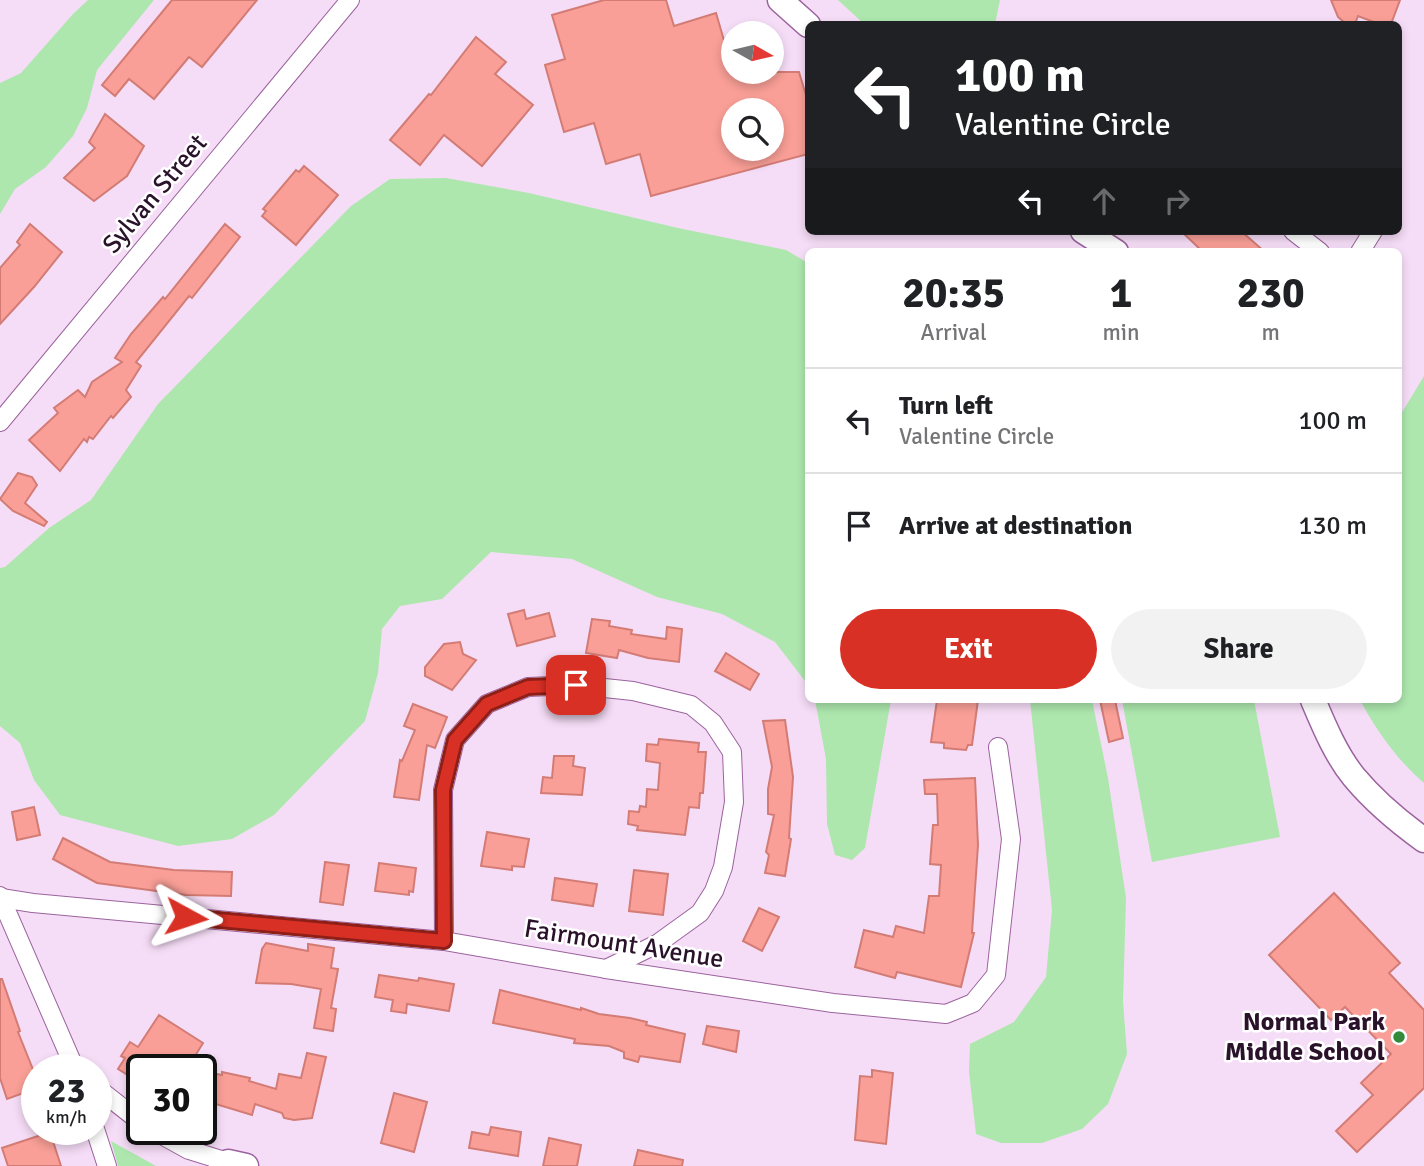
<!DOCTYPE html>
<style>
:root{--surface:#fff;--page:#f2f2f2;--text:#202124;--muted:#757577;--line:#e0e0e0;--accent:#d93025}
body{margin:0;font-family:Signika,sans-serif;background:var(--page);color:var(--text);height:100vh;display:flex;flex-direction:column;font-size:26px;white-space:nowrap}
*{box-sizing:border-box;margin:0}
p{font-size:23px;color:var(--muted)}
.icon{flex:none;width:38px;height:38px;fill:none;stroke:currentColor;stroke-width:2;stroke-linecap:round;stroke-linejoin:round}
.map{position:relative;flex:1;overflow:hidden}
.sheet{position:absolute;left:805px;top:248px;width:597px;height:455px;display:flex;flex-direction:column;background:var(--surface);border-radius:10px;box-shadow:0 4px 10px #0003}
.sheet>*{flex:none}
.top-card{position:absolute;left:805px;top:21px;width:597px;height:214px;border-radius:10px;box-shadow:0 4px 10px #0003;background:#202124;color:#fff;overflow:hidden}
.needle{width:46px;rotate:98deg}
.buttons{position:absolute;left:721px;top:21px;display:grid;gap:14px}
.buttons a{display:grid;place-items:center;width:63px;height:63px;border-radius:50%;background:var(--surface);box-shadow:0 4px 10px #0003;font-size:35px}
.speed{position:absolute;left:21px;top:1054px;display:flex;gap:14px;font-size:35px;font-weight:700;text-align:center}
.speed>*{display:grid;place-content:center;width:91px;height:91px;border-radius:50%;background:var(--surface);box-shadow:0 4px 10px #0003;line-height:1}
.speed small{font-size:18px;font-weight:400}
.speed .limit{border:4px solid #111;border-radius:10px;background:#fff;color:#111}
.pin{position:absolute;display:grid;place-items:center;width:60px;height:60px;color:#fff;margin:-30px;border-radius:14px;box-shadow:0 4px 10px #0006}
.me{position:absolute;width:77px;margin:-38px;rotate:95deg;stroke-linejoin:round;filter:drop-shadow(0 0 5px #0008)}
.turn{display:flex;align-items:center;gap:24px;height:147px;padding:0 35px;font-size:32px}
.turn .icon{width:91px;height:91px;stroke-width:2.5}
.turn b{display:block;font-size:49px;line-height:60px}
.lanes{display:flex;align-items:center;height:66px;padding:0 35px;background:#0003;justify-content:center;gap:35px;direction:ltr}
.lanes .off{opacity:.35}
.eta{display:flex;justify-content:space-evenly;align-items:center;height:119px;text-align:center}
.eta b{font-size:42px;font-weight:800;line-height:49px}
.cta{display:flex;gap:14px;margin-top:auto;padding:14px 35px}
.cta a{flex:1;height:80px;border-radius:42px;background:var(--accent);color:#fff;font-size:28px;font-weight:800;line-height:80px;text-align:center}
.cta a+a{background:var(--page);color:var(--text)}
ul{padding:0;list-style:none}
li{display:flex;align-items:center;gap:21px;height:105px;padding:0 35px;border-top:2px solid var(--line)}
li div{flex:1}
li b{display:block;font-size:26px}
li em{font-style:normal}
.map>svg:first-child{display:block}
.green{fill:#ade7ae}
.building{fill:#f99f97;stroke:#d37c75;stroke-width:2;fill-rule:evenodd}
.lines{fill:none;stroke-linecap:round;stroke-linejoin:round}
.street-casing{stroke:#9b639e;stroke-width:20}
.secondary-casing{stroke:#9b639e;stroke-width:27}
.street{stroke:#fff;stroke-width:18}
.secondary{stroke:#fff;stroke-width:24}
.route-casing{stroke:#8d1f18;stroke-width:18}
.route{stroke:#d93025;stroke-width:12}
.poi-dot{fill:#328a3a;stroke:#fff;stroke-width:2.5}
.labels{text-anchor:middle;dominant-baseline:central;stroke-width:5;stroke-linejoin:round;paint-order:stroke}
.street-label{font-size:26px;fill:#29122a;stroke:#fff}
.poi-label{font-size:26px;font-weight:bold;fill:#29122a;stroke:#fff;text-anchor:end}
</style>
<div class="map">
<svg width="1424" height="1166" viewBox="0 0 1424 1166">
<rect width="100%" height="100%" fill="#f6ddf7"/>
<g class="green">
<path d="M 88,0 L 154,0 L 97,70 L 87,108 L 73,136 L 46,167 L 15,189 L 0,214 L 0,83 L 21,73 L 73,14 Z"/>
<path d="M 838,0 L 1000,0 L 995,24 L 864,24 Z"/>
<path d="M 446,178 L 529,193 L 678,228 L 786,250 L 808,263 L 808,685 L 775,642 L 722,614 L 657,597 L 572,559 L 491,552 L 442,599 L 400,606 L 382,629 L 378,673 L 365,721 L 274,815 L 232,839 L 178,846 L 60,815 L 34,780 L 20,743 L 0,726 L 0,568 L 5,567 L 49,528 L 91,500 L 158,404 L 351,206 L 390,179 Z"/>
<path d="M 1424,376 L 1424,783 C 1398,761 1376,730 1360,700 L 1398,700 L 1398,419 Z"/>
<path d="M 815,700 L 891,700 L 865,848 L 852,860 L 835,855 L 827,824 L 826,759 Z"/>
<path d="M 1030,700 L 1092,700 L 1108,778 L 1126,898 L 1123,1001 L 1127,1054 L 1108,1104 L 1082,1129 L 1042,1143 L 1001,1143 L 976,1134 L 969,1072 L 970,1044 L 1014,1022 L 1046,977 L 1052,910 Z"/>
<path d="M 1122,700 L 1254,700 L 1280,837 L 1152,862 Z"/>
<path d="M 111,1141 L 156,1166 L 118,1166 Z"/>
</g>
<g class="building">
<path d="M 172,0 L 257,0 L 202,67 L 189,57 L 154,99 L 129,79 L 115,96 L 102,85 Z"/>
<path d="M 604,0 L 666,0 L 674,26 L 716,13 L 728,54 L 733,52 L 733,72 L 799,72 L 808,102 L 808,154 L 651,196 L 640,154 L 606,164 L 594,123 L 564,132 L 545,65 L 565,59 L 552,15 ZM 733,110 L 772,110 L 772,149 L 733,149 Z"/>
<path d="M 1331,0 L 1400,0 L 1391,24 L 1379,24 L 1358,16 L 1355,24 L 1346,24 L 1338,17 Z"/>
<path d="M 476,37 L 506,62 L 495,74 L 533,105 L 482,166 L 444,135 L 420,165 L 390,140 L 429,94 L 431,95 Z"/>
<path d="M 105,114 L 144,146 L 127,176 L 94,201 L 64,178 L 95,148 L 89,142 Z"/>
<path d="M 304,166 L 338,195 L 296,245 L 262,216 L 266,211 L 263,209 L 296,170 L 299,172 Z"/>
<path d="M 30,224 L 62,252 L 34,287 L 0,324 L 0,268 L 20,245 L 17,242 Z"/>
<path d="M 225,224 L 240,237 L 192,298 L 189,296 L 136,362 L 141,366 L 126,390 L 131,397 L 113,418 L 111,416 L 93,439 L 89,437 L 87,442 L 84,439 L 60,471 L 29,440 L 58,413 L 54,408 L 78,390 L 85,397 L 92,382 L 122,362 L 115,358 L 131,334 L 163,297 L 165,299 Z"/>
<path d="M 1181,231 L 1241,231 L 1265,252 L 1203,252 Z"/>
<path d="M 18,473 L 32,477 L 37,485 L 25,503 L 47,522 L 44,526 L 13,511 L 0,499 Z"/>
<path d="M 524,610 L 526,619 L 549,613 L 555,636 L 517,646 L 508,614 Z"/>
<path d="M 592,619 L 610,621 L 609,626 L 632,630 L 631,634 L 666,639 L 667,627 L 682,629 L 679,662 L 648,658 L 619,650 L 617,658 L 586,653 Z"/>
<path d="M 460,642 L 463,654 L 476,660 L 452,690 L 425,676 L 425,667 L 444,644 Z"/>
<path d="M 726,653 L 759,674 L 750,690 L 715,671 Z"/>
<path d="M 937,700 L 978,700 L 972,745 L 968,745 L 966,750 L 944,748 L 944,743 L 931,742 Z"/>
<path d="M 1100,700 L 1115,700 L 1123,738 L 1109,742 Z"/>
<path d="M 413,704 L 447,717 L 435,748 L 427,745 L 419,800 L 394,797 L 400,760 L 402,761 L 415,730 L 404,726 Z"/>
<path d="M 785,720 L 793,777 L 789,838 L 791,839 L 785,876 L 765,873 L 769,855 L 766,852 L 774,815 L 768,814 L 768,789 L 772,767 L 763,721 Z"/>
<path d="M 659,739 L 699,743 L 698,752 L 706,752 L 703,793 L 700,793 L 699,808 L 689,807 L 685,835 L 637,830 L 638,826 L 628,824 L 629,811 L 639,812 L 640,806 L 646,807 L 647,789 L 658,790 L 660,763 L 646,761 L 647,744 L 658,745 Z"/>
<path d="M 554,756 L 574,756 L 573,766 L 585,768 L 582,795 L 541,793 L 543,777 L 552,778 Z"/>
<path d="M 975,778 L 978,845 L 972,933 L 974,933 L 961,987 L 897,972 L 895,978 L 855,967 L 864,930 L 893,937 L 896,926 L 924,933 L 929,896 L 939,896 L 941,865 L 930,864 L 933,825 L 938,825 L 937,794 L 925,794 L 924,780 Z"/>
<path d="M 34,807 L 40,835 L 17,840 L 12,812 Z"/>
<path d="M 487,832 L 529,839 L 524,867 L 512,866 L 512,870 L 481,866 Z"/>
<path d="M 63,838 L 110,862 L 174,870 L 232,872 L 231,896 L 186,895 L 97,883 L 53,859 Z"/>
<path d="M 325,862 L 349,865 L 343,905 L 320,902 Z"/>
<path d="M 379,863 L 416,868 L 413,892 L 409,891 L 409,895 L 375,891 Z"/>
<path d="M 634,870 L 668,874 L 663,915 L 629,911 Z"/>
<path d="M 555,878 L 597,884 L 593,906 L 552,900 Z"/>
<path d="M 1334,893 L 1400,963 L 1389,973 L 1424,1010 L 1424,1088 L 1357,1152 L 1336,1131 L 1373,1095 L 1361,1083 L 1391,1054 L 1345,1007 L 1331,1020 L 1269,955 Z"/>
<path d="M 759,908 L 779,917 L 762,951 L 743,941 Z"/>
<path d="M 266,943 L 308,951 L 308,944 L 334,948 L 331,968 L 338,969 L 331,1008 L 336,1009 L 333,1031 L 314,1028 L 321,989 L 291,984 L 256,983 L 262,949 Z"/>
<path d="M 379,975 L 418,981 L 419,978 L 454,984 L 449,1011 L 407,1004 L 406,1013 L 391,1011 L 393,1000 L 375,997 Z"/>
<path d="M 0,979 L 2,979 L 20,1031 L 18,1032 L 36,1077 L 28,1079 L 32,1090 L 7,1099 L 0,1078 Z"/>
<path d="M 500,990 L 581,1010 L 581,1008 L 599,1014 L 630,1018 L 647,1022 L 646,1025 L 685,1034 L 680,1062 L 640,1056 L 638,1062 L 624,1058 L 624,1052 L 609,1046 L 574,1043 L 575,1039 L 493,1023 Z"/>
<path d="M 159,1015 L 203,1043 L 187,1069 L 142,1069 L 142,1084 L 118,1069 L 125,1058 L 121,1056 L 130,1042 L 138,1047 Z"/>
<path d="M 707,1026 L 739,1031 L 736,1052 L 703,1044 Z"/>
<path d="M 307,1053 L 326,1057 L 312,1118 L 294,1120 L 284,1118 L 282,1113 L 255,1104 L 252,1115 L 209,1102 L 209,1093 L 207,1092 L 211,1073 L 222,1075 L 222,1072 L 250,1078 L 249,1081 L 276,1089 L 279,1074 L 301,1078 Z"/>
<path d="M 872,1070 L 893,1073 L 886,1144 L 855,1140 L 860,1076 L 872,1077 Z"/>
<path d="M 394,1093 L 427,1102 L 414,1152 L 381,1143 Z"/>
<path d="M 491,1127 L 521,1132 L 518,1156 L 469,1148 L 472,1132 L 489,1135 Z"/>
<path d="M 50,1132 L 61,1166 L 8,1166 L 2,1148 Z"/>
<path d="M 549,1138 L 581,1145 L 577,1166 L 543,1166 Z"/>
<path d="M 638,1150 L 683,1160 L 682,1166 L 634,1166 Z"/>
</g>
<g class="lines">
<g class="street-casing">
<g id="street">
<path d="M 1293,231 L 1320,252"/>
<path d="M 1360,252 L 1373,231"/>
<path d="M 0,422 L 350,0"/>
<path d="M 0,896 L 75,1069"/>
<path d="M 1,898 L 33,903 L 444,941 L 606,969 L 833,1003 L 946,1014 L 973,1003 L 996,975 L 1011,839 L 998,747"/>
<path d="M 444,941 L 443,790 L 455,740 L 487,704 L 528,687 L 576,685 L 633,691 L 691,705 L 713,723 L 732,752 L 734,802 L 723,867 L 714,891 L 700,913 L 657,944 L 606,969"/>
<path d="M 96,1087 L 142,1123"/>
<path d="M 95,1129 L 107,1166"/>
<path d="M 151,1129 L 189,1150 L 228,1162"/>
</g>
</g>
<g class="secondary-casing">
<g id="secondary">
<path d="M 780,0 L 808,25"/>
<path d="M 1083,231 L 1116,252"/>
<path d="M 1313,700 C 1324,726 1336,755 1354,777 C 1374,801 1399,822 1424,840"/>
<path d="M 221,1166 L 228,1162 L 246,1166"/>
</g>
</g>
<use href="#street" class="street"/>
<use href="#secondary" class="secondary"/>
</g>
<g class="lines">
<g class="route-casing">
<path id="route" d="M 186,917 L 444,941 L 443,790 L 455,740 L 487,704 L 528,687 L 576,685"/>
</g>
<use href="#route" class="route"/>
</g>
<circle class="poi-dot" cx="1399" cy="1037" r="7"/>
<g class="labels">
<g class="street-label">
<text transform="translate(155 194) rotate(-50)">Sylvan Street</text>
<text transform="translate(624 944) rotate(9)">Fairmount Avenue</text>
</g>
<g class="poi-label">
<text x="1385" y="1022">Normal Park<tspan x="1385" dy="30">Middle School</tspan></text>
</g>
</g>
</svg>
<div class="buttons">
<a><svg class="needle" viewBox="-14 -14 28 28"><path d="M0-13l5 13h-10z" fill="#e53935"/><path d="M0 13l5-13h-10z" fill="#757577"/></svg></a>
<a><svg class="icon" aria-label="search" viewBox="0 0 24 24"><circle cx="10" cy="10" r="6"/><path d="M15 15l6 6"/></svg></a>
</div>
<div class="speed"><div>23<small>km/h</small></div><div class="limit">30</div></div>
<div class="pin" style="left:576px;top:685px;background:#d93025"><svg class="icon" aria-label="arrive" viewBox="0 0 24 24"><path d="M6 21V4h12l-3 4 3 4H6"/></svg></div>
<svg class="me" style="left:186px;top:917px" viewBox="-20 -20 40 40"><path d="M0-17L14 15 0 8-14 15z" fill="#d93025" stroke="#fff" stroke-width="4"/></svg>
<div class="top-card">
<div class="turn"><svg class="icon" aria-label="left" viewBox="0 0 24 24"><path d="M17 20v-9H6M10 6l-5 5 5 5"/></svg><div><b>100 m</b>Valentine Circle</div></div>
<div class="lanes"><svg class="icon" aria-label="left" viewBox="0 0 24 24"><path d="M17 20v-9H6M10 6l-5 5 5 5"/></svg><svg class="icon off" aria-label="ahead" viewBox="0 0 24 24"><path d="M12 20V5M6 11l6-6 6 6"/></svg><svg class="icon off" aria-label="right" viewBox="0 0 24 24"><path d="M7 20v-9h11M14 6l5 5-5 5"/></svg></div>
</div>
<section class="sheet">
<div class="eta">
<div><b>20:35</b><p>Arrival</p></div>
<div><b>1</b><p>min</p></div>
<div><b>230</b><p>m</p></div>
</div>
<ul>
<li><svg class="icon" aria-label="left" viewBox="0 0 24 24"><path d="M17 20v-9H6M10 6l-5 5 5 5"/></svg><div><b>Turn left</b><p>Valentine Circle</p></div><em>100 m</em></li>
<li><svg class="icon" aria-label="arrive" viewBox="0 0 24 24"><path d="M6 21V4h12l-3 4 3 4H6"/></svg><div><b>Arrive at destination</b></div><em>130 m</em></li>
</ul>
<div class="cta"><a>Exit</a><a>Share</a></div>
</section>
</div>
